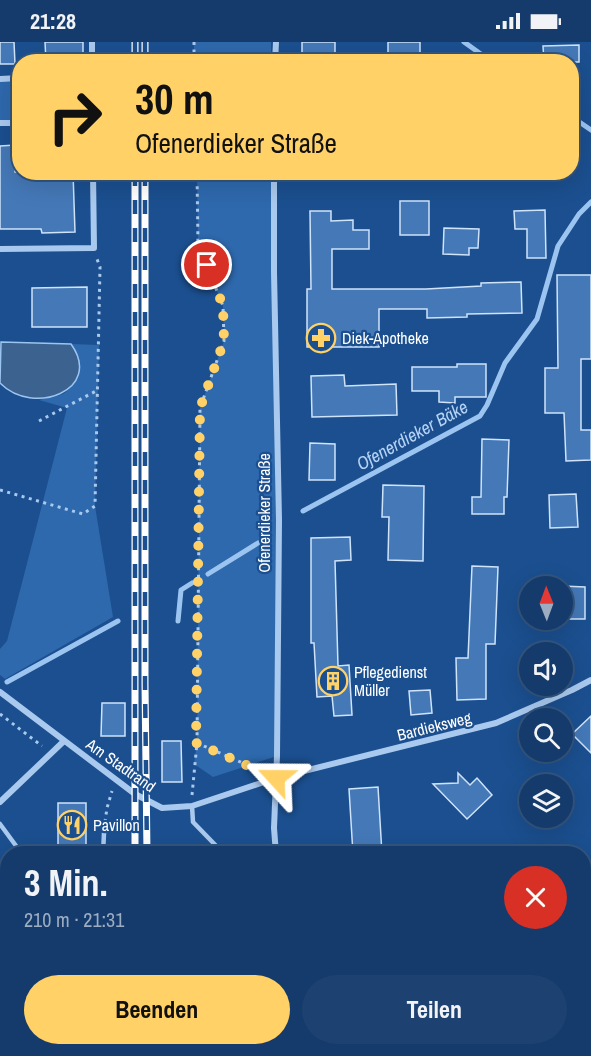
<!DOCTYPE html>
<html lang="de">
<meta charset="utf-8">
<style>
:root{--surface:#143b6b;--page:#1d4271;--text:#f1f3f6;--muted:#9dadc1;--line:#33557e;--accent:#ffd166}
body{margin:0;font-family:"Archivo Narrow",sans-serif;background:var(--page);color:var(--text);height:100vh;display:flex;flex-direction:column;font-size:22px;white-space:nowrap}
*{box-sizing:border-box;margin:0}
p{font-size:20px;color:var(--muted)}
.icon{flex:none;width:33px;height:33px;fill:none;stroke:currentColor;stroke-width:2;stroke-linecap:round;stroke-linejoin:round}
.map{position:relative;flex:1;overflow:hidden}
.details{position:absolute;left:0px;top:804px;width:591px;height:210px;display:flex;flex-direction:column;background:var(--surface);border-radius:24px 24px 0 0;box-shadow:0 6px 24px #0002,0 0 0 2px var(--line)}
.details>*{flex:none}
.guide{position:absolute;left:12px;top:12px;width:567px;height:126px;border-radius:24px;box-shadow:0 6px 24px #0002,0 0 0 2px var(--line);background:#ffd166;color:#111;overflow:hidden}
.needle{width:39px;rotate:359deg}
.tools{position:absolute;left:519px;top:534px;display:grid;gap:12px}
.tools a{display:grid;place-items:center;width:54px;height:54px;border-radius:50%;background:var(--surface);box-shadow:0 6px 24px #0002,0 0 0 2px var(--line);font-size:30px}
.pin{position:absolute;display:grid;place-items:center;width:51px;height:51px;color:#fff;margin:-26px;border:3px solid #fff;border-radius:50%;box-shadow:0 2px 6px #0007}
.me{position:absolute;width:66px;margin:-33px;rotate:294deg;stroke-linejoin:round;filter:drop-shadow(0 0 4px #0008)}
.turn{display:flex;align-items:center;gap:21px;height:126px;padding:0 24px;font-size:27px}
.turn .icon{width:78px;height:78px;stroke-width:2.5}
.turn b{display:block;font-size:42px;line-height:51px}
.round{display:grid;place-items:center;flex:none;width:63px;height:63px;border-radius:32px;background:var(--page)}
.overview{display:flex;align-items:center;justify-content:space-between;height:102px;padding:0 24px}
h1{font-size:36px;font-weight:700;line-height:45px}
.button{display:flex;gap:12px;margin-top:auto;padding:12px 24px}
.button a{flex:1;height:69px;border-radius:36px;background:var(--accent);color:#111;font-size:24px;font-weight:700;line-height:69px;text-align:center}
.button a+a{background:var(--page);color:var(--text)}
.status{display:flex;justify-content:space-between;align-items:center;height:42px;padding:0 30px;background:var(--surface);direction:ltr}
.status svg{height:16px;fill:currentColor}
.map>svg:first-child{display:block}
.green{fill:#2e69ad}
.water{fill:#3c6290;stroke:#9cc4f0;stroke-width:1.5}
.lines{fill:none;stroke-linecap:round;stroke-linejoin:round}
.stream{stroke:#9cc4f0;stroke-width:5}
.building{fill:#4478b7;stroke:#cfe3fa;stroke-width:1.5}
.path{stroke:#a9c9ee;stroke-width:3;stroke-dasharray:3 4.5;stroke-linecap:butt}
.lane{stroke:#a9c9ee;stroke-width:4.5}
.street{stroke:#a9c9ee;stroke-width:6}
.rail-casing{stroke:#fff;stroke-width:7}
.rail{stroke:#1b4f8f;stroke-width:4.5;stroke-dasharray:14;stroke-linecap:butt}
.route{stroke:#ffd166;stroke-width:10;stroke-dasharray:0 18}
.labels{text-anchor:middle;dominant-baseline:central;stroke-width:4.5;stroke-linejoin:round;paint-order:stroke}
.poi-label{font-size:16px;fill:#fff;stroke:#1b4f8f;text-anchor:start}
.street-label{font-size:16px;fill:#fff;stroke:#1b4f8f}
.water-label{font-size:18px;font-style:italic;fill:#b5d3f5;stroke:#1b4f8f}
</style>
<div class="status"><b>21:28</b><svg viewBox="0 0 49 12"><path d="M0 12V9h3v3zM5 12V6h3v6zM10 12V3h3v9zM15 12V0h3v12zM26 1h20v11H26zM47 4h2v5h-2z"/></svg></div>
<div class="map">
<svg width="591" height="1014" viewBox="0 0 591 1014">
<rect width="100%" height="100%" fill="#1b4f8f"/>
<g class="green">
<rect x="194" y="0" width="77" height="19"/>
<path d="M 19,36 L 19,81 L 0,81 L 0,37 Z"/>
<path d="M 197,131 L 273,131 L 279,478 L 277,714 L 213,735 L 194,722 L 197,701 L 200,366 L 224,299 L 223,264 L 198,202 Z"/>
<path d="M 71,302 L 99,303 L 95,464 L 113,575 L 5,637 L 0,633 L 0,607 L 7,599 L 67,366 L 39,358 C 46,356 56,355 63,352 C 82,340 83,318 71,302 Z"/>
</g>
<path class="water" d="M 1,300 L 71,302 C 104,348 33,375 0,341 Z"/>
<g class="lines">
<g class="stream">
<path d="M 464,0 L 492,20"/>
<path d="M 572,75 L 591,88"/>
<path d="M 303,469 L 480,374 L 487,363 L 505,321 L 537,277 L 558,204 L 579,172 L 591,160"/>
<path d="M 208,532 L 258,501"/>
<path d="M 178,579 L 181,548 L 192,541"/>
<path d="M 7,640 L 118,579"/>
</g>
</g>
<g class="building">
<path d="M 0,0 L 14,0 L 15,22 L 0,22 Z"/>
<path d="M 45,0 L 83,0 L 83,20 L 46,20 Z"/>
<rect x="302" y="0" width="33" height="20"/>
<rect x="388" y="0" width="32" height="20"/>
<path d="M 579,3 L 579,20 L 544,20 L 543,4 Z"/>
<path d="M 15,103 L 15,130 L 73,130 L 75,190 L 42,191 L 41,187 L 0,187 L 0,104 Z"/>
<rect x="400" y="159" width="29" height="34"/>
<path d="M 545,168 L 546,216 L 527,216 L 527,187 L 515,187 L 514,169 Z"/>
<path d="M 310,169 L 331,169 L 331,179 L 353,178 L 353,188 L 369,188 L 369,207 L 332,207 L 332,247 L 426,247 L 481,244 L 481,241 L 521,240 L 522,271 L 467,272 L 467,275 L 427,276 L 427,267 L 379,267 L 379,305 L 307,305 L 307,247 L 311,247 Z"/>
<path d="M 444,186 L 479,187 L 478,206 L 469,206 L 469,213 L 443,212 Z"/>
<path d="M 557,233 L 591,233 L 591,317 L 581,317 L 581,388 L 591,388 L 591,418 L 566,419 L 564,371 L 545,371 L 545,326 L 558,326 Z"/>
<path d="M 87,245 L 87,285 L 32,285 L 32,246 Z"/>
<path d="M 457,322 L 486,322 L 486,355 L 455,355 L 455,361 L 439,360 L 439,349 L 412,349 L 412,325 L 457,325 Z"/>
<path d="M 344,333 L 345,344 L 396,342 L 397,373 L 312,375 L 311,334 Z"/>
<path d="M 482,397 L 509,398 L 507,455 L 504,455 L 504,472 L 472,472 L 472,455 L 481,455 Z"/>
<path d="M 310,401 L 335,402 L 335,438 L 309,438 Z"/>
<path d="M 383,443 L 424,444 L 423,519 L 388,518 L 389,475 L 382,475 Z"/>
<path d="M 576,452 L 578,485 L 550,486 L 549,453 Z"/>
<path d="M 350,495 L 351,518 L 335,519 L 338,624 L 349,623 L 352,673 L 334,674 L 332,654 L 317,655 L 314,601 L 311,601 L 311,496 Z"/>
<path d="M 472,524 L 498,525 L 495,602 L 486,602 L 486,657 L 457,658 L 456,616 L 468,616 Z"/>
<path d="M 562,544 L 585,545 L 585,577 L 562,577 Z"/>
<path d="M 430,648 L 432,671 L 411,673 L 409,649 Z"/>
<path d="M 102,661 L 125,661 L 125,694 L 101,694 Z"/>
<path d="M 591,674 L 591,711 L 572,692 Z"/>
<path d="M 162,699 L 181,699 L 182,740 L 162,740 Z"/>
<path d="M 458,731 L 470,743 L 477,736 L 492,753 L 467,777 L 433,742 L 458,741 Z"/>
<path d="M 378,745 L 382,812 L 353,812 L 349,747 Z"/>
<rect x="58" y="761" width="28" height="43"/>
</g>
<g class="lines">
<g class="path">
<path d="M 194,0 L 194,20"/>
<path d="M 39,379 L 98,348"/>
<path d="M 0,448 L 83,472 L 95,464 L 100,225 L 97,217"/>
<path d="M 0,672 L 42,704"/>
<path d="M 197,701 L 261,729"/>
<path d="M 192,753 L 197,701 L 200,366 L 224,299 L 223,264 L 198,202 L 197,130"/>
<path d="M 105,780 L 107,766 L 112,749"/>
</g>
<g class="lane">
<path d="M 192,764 L 193,780 L 224,812"/>
<path d="M 0,782 L 22,812"/>
<path d="M 103,812 L 104,791"/>
<path d="M 584,977 L 591,984"/>
<path d="M 329,1014 L 334,1006"/>
<path d="M 394,1014 L 398,1006"/>
<path d="M 407,1014 L 411,1006"/>
</g>
<g class="street">
<path d="M 92,0 L 92,20"/>
<path d="M 275,20 L 276,0"/>
<path d="M 0,37 L 20,36"/>
<path d="M 0,81 L 20,81"/>
<path d="M 274,130 L 274,230 L 279,478 L 277,714 L 274,786 L 276,812"/>
<path d="M 0,207 L 94,206 L 93,130"/>
<path d="M 0,650 L 135,752 L 162,766 L 192,764 L 276,736 L 496,681 L 572,648 L 591,638"/>
<path d="M 0,760 L 64,699"/>
<path d="M 414,1006 L 422,1014"/>
</g>
<g class="rail-casing">
<g id="rail">
<path d="M 135,0 L 135,20"/>
<path d="M 145,0 L 145,20"/>
<path d="M 135,130 L 135,812"/>
<path d="M 145,130 L 145,642 L 147,812"/>
<path d="M 137,1014 L 137,1006"/>
<path d="M 146,1014 L 146,1006"/>
</g>
</g>
<use href="#rail" class="rail"/>
</g>
<g class="lines">
<path class="route" d="M 207,223 L 223,264 L 224,299 L 200,366 L 196,701 L 276,736"/>
</g>
<defs>
<g id="pharmacy-ring" transform="scale(1.5)"><circle r="9.5" fill="#1b4f8f" stroke="#ffd166" stroke-width="1.5"/><path d="M-2-6h4v4h4v4h-4v4h-4v-4h-4v-4h4Z" fill="#ffd166"/></g>
<g id="building-ring" transform="scale(1.5)"><circle r="9.5" fill="#1b4f8f" stroke="#ffd166" stroke-width="1.5"/><path d="M-4-6H4V6H1V3H-1V6H-4ZM-2.5-4.3h1.7v1.8h-1.7ZM.8-4.3h1.7v1.8H.8ZM-2.5-1h1.7V.8h-1.7ZM.8-1h1.7V.8H.8Z" fill="#ffd166"/></g>
<g id="restaurant-ring" transform="scale(1.5)"><circle r="9.5" fill="#1b4f8f" stroke="#ffd166" stroke-width="1.5"/><path d="M-5-6h1v4h1v-4h1v4h1v-4h1v5L-1.5 .5V6h-2V.5L-5-1ZM5-6V6H3V1.5H1.5Q1.5-4 5-6Z" fill="#ffd166"/></g>
</defs>
<g fill-rule="evenodd">
<use href="#pharmacy-ring" x="321" y="296"/>
<use href="#building-ring" x="333" y="639"/>
<use href="#restaurant-ring" x="72" y="783"/>
</g>
<g class="labels">
<g class="poi-label">
<text x="342" y="296">Diek-Apotheke</text>
<text x="354" y="630">Pflegedienst<tspan x="354" dy="18">Müller</tspan></text>
<text x="93" y="783">Pavillon</text>
</g>
<g class="street-label">
<text transform="translate(264 471) rotate(-90)">Ofenerdieker Straße</text>
<text transform="translate(434 684) rotate(-14)">Bardieksweg</text>
<text transform="translate(121 723) rotate(35)">Am Stadtrand</text>
</g>
<g class="water-label">
<text transform="translate(412 393) rotate(-29)">Ofenerdieker Bäke</text>
</g>
</g>
</svg>
<div class="tools">
<a><svg class="needle" viewBox="-14 -14 28 28"><path d="M0-13l5 13h-10z" fill="#e53935"/><path d="M0 13l5-13h-10z" fill="#9dadc1"/></svg></a>
<a><svg class="icon" aria-label="sound" viewBox="0 0 24 24"><path d="M4 9h4l5-4v14l-5-4H4zM17 9q2 3 0 6"/></svg></a>
<a><svg class="icon" aria-label="search" viewBox="0 0 24 24"><circle cx="10" cy="10" r="6"/><path d="M15 15l6 6"/></svg></a>
<a><svg class="icon" aria-label="layers" viewBox="0 0 24 24"><path d="M12 4l9 5-9 5-9-5zM3 14l9 5 9-5"/></svg></a>
</div>
<div class="pin" style="left:207px;top:223px;background:#d93025"><svg class="icon" aria-label="arrive" viewBox="0 0 24 24"><path d="M6 21V4h12l-3 4 3 4H6"/></svg></div>
<svg class="me" style="left:276px;top:736px" viewBox="-20 -20 40 40"><path d="M0-17L14 15 0 8-14 15z" fill="#ffd166" stroke="#fff" stroke-width="4"/></svg>
<div class="guide">
<div class="turn"><svg class="icon" aria-label="right" viewBox="0 0 24 24"><path d="M7 20v-9h11M14 6l5 5-5 5"/></svg><div><b>30 m</b>Ofenerdieker Straße</div></div>
</div>
<section class="details">
<div class="overview"><div><h1>3 Min.</h1><p>210 m · 21:31</p></div><a class="round" style="background:#d93025;color:#fff"><svg class="icon" aria-label="close" viewBox="0 0 24 24"><path d="M6 6l12 12M18 6L6 18"/></svg></a></div>
<div class="button"><a>Beenden</a><a>Teilen</a></div>
</section>
</div>
